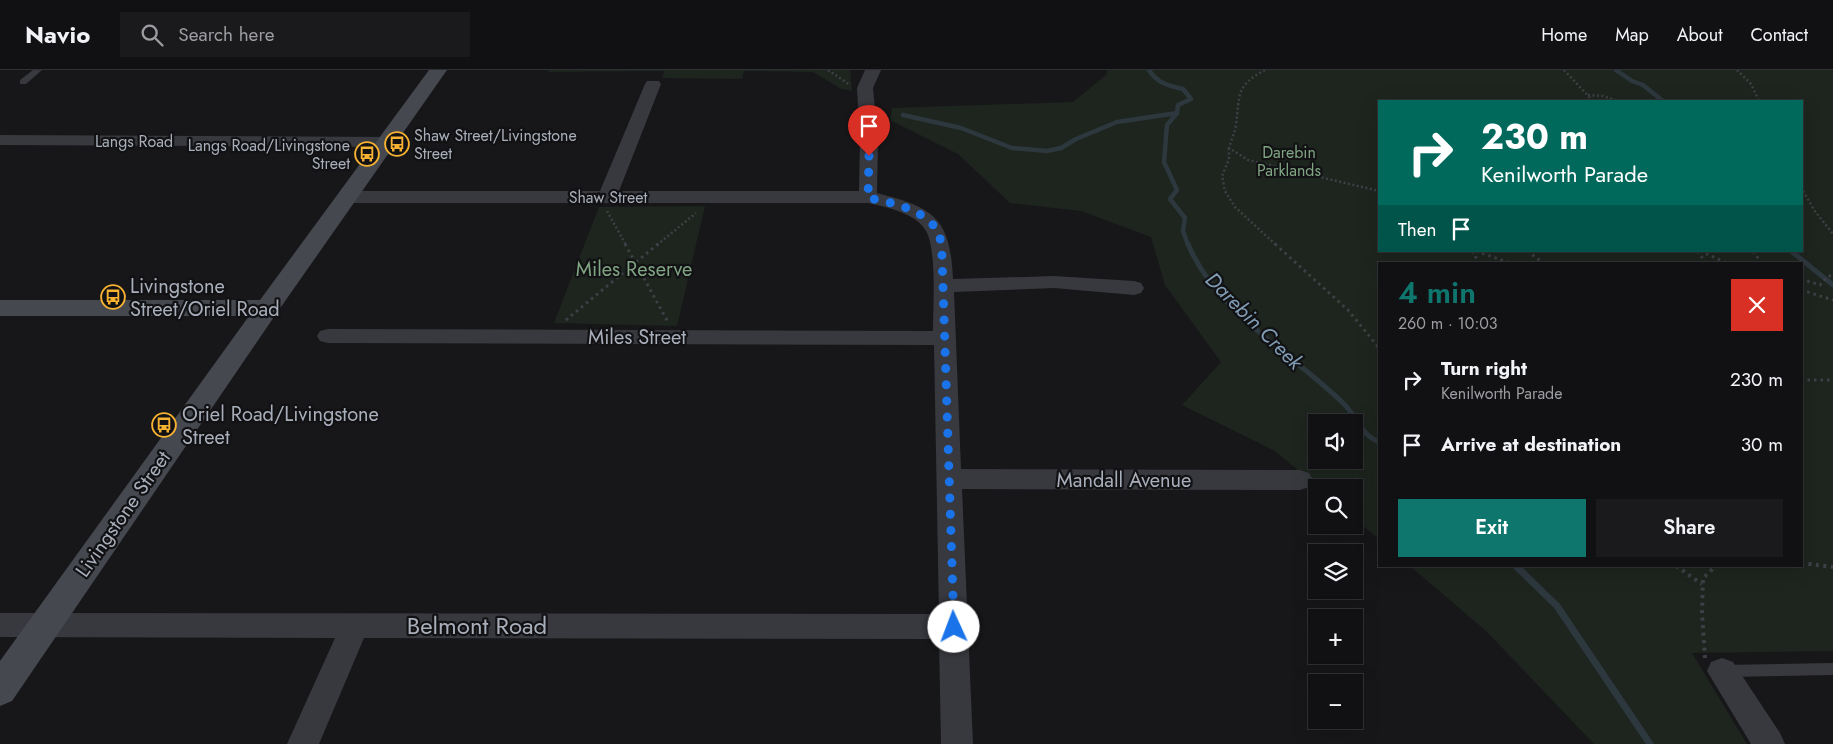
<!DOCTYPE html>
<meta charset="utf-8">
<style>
:root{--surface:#111114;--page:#1a1a1d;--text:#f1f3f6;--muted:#9c9da0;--line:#303134;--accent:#0f766e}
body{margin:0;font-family:Jost,sans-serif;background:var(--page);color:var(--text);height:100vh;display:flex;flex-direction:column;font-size:19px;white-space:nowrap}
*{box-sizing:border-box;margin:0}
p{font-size:16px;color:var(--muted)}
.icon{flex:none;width:28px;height:28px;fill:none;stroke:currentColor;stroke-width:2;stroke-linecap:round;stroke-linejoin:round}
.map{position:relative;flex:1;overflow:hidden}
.sheet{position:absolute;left:1378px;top:192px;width:425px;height:305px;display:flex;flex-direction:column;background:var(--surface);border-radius:0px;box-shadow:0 5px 20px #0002,0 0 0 1px var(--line)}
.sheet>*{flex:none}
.hud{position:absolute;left:1378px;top:30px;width:425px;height:152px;border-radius:0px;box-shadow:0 5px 20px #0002,0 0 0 1px var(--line);background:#00695c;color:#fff;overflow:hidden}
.tools{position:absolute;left:1308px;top:344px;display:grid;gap:10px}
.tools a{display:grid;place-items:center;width:55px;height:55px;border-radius:0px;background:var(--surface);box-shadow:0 5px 20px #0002,0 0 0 1px var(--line);font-size:25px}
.pin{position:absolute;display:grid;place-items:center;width:42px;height:42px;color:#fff;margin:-51px -21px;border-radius:50% 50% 50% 0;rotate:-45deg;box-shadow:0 0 5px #0007}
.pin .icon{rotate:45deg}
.me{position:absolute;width:55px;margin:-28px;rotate:358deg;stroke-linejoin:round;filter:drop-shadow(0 0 4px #0008)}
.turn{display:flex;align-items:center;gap:18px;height:105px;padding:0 20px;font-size:22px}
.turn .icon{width:65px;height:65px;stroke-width:2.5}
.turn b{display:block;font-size:35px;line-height:42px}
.then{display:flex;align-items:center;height:48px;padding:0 20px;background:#0003;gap:10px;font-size:19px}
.round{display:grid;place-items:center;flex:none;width:52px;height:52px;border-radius:0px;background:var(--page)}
.head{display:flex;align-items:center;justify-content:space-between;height:85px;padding:0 20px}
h1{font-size:30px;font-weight:600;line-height:38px;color:var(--accent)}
.primary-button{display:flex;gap:10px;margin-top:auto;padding:10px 20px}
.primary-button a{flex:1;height:58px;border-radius:0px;background:var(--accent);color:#fff;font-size:20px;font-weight:600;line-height:58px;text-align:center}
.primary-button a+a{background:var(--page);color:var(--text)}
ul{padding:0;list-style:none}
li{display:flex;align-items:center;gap:15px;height:65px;padding:0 20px}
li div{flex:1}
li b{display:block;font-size:19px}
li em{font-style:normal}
header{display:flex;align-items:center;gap:30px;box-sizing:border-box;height:70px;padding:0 25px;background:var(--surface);border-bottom:1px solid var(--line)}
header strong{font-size:24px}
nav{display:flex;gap:28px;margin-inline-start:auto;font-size:18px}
.search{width:350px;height:45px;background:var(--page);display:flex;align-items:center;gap:12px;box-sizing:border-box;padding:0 18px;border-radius:0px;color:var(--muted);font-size:19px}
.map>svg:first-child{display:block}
.green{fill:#1d251e;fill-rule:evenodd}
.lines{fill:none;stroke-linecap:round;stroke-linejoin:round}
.stream-far2{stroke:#2d373e;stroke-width:4.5}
.stream-far1{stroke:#2d373e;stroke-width:5}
.stream{stroke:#2d373e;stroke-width:7}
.path-far2{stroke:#3e4046;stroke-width:2.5;stroke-dasharray:2 2.5;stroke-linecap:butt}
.path-far1{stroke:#3e4046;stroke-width:3;stroke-dasharray:2.5 4;stroke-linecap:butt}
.path{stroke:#3e4046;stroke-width:4;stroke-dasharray:3 4.5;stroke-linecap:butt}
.lane{fill:#38393f;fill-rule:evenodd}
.street{fill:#38393f;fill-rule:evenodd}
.secondary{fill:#46484f;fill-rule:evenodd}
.route{stroke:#1a73e8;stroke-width:9;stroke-dasharray:0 16.2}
.labels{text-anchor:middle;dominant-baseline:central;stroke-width:4.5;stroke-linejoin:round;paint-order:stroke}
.far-poi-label{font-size:16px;fill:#a9afba;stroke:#121215;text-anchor:start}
.far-street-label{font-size:16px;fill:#a9afba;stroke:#121215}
.far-park-label{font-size:16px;fill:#80a582;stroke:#121215}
.park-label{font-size:20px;fill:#80a582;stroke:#121215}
.poi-label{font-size:20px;fill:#a9afba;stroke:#121215;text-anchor:start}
.street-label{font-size:20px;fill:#a9afba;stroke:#121215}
.water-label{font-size:21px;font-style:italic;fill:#809db5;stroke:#121215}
.near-street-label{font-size:24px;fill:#a9afba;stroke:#121215}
</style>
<header>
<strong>Navio</strong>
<div class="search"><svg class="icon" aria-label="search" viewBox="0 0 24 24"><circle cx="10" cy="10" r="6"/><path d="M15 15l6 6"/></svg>Search here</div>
<nav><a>Home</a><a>Map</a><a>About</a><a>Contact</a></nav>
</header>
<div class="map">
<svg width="1833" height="674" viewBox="0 0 1833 674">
<rect width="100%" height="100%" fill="#17171a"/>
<g class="green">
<path d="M 549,0 L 850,0 L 852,21 L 841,19 L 813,2 L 744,1 L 742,9 L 662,8 L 664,1 L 548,2 Z"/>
<path d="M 1107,0 L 1833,0 L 1833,581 L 1692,583 L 1747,674 L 1594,674 L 1486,561 L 1410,496 L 1801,496 L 1801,194 L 1379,194 L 1379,469 L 1354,448 L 1354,418 L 1318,417 L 1275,381 L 1182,335 L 1221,292 L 1165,215 L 1151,167 L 1081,141 L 1010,133 L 958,84 L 890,50 L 892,38 L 1073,32 L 1107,4 ZM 1379,31 L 1801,31 L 1801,181 L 1379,181 ZM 1316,352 L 1354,352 L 1354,390 L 1316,390 Z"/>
<path d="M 705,136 L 677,256 L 554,253 L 599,137 Z"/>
</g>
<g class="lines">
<g class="stream-far2">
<path d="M 1149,0 C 1157,13 1169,16 1183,19 L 1191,29 L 1178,35 L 1177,43 L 1167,55 L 1164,92 L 1177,120 L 1170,129 L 1185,148 L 1183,161 L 1188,175"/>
<path d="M 1616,0 L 1632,11 L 1643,15 L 1663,31"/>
<path d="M 903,45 L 961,58 L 1012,78 L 1047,81 L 1061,78 L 1076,69 L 1117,52 L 1177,43"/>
</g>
<g class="stream-far1">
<path d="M 1188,174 C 1216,242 1293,284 1344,334 C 1357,347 1360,364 1379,372"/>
<path d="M 1791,181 L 1833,215"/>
</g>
<path class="stream" d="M 1516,496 L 1557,536 L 1650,674"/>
<g class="path-far2">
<path d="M 828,0 L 850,15"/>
<path d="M 1265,0 C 1235,16 1240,25 1236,55 C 1235,63 1231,70 1229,78 L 1248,90 L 1379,121"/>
<path d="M 1564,0 L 1593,31"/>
<path d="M 1737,0 L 1751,14 L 1759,31"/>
<path d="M 1588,25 L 1603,26 L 1618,31"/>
<path d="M 1229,78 L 1229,89 L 1222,106 L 1225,121 L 1235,137 L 1276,175"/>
<path d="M 1801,117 L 1814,140 L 1833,164"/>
<path d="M 607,141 L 626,175"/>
<path d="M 657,175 L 696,143"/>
</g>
<g class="path-far1">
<path d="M 625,174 L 668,252"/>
<path d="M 1275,174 L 1348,240 L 1379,278"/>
<path d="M 1472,181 L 1476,186 L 1475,194"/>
<path d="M 1476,181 L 1513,194"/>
<path d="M 1527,181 L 1545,194"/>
<path d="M 1697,181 L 1707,194"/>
<path d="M 1700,181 L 1729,194"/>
<path d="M 1753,181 L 1762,194"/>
<path d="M 1801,209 L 1820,215 L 1828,206 L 1833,206"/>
<path d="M 1801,220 L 1833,230"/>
<path d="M 566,250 L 658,174"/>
<path d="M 1801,310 L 1833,310"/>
</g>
<g class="path">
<path d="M 1801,493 L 1833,497"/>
<path d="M 1676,496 L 1702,514"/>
<path d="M 1705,588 L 1702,543 L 1703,508 L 1716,496"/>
</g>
<g class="lane">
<path d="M 33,0 L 42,0 L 26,14 L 20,14 L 20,10 Z"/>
<path d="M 1833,593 L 1833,605 L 1724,607 L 1719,605 L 1717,601 L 1719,597 L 1724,595 Z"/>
</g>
<g class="street">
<path d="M 865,0 L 881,0 L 873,18 L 878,70 L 877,123 C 935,138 950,148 953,209 L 1054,206 L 1134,211 L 1141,213 L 1144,218 L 1141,223 L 1134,225 L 1054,218 L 954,222 L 961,399 L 1300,400 L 1309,403 L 1313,410 L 1309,417 L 1300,420 L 962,419 L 973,674 L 941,674 L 939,569 L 364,568 L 319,674 L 287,674 L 335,568 L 0,567 L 0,543 L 939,544 L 934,275 L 328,273 L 320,271 L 317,266 L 320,261 L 328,259 L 933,261 C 933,237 937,180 926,161 C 916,143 886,137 868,133 L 348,133 L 341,131 L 339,127 L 341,123 L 348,121 L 600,121 L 645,14 L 647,11 L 659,11 L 661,14 L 619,121 L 859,121 L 860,70 L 857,18 Z"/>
<path d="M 0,65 L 388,67 L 394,68 L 397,72 L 394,76 L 388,77 L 0,75 Z"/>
<path d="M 1722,588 L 1733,592 L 1780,663 L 1785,674 L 1751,674 L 1707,601 L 1711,592 Z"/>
</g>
<path class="secondary" d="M 429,0 L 447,0 L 276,244 L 12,631 L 0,636 L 0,591 L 249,246 L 0,246 L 0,230 L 260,230 Z"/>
</g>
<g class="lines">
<path class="route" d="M 869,86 L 868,128 C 891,132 933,141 940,168 C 943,183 942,200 943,216 L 954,557"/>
</g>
<defs>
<g id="bus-ring" transform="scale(1.25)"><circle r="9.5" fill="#121215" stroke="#f7b232" stroke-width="1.5"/><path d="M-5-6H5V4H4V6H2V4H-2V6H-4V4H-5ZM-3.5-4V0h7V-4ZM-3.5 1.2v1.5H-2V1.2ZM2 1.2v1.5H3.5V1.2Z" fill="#f7b232"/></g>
</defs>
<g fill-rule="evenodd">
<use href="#bus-ring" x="397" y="74"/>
<use href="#bus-ring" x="367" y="84"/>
<use href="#bus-ring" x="113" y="227"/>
<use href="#bus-ring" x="164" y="355"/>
</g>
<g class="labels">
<g class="far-poi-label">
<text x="414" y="65">Shaw Street/Livingstone<tspan x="414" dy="18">Street</tspan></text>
<text x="350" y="75" text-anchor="end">Langs Road/Livingstone<tspan x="350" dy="18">Street</tspan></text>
</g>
<g class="far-street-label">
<text x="134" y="71">Langs Road</text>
<text x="608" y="127">Shaw Street</text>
</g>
<g class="far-park-label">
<text x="1289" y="82">Darebin<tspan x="1289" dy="18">Parklands</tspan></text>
</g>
<g class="park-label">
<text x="634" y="199">Miles Reserve</text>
</g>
<g class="poi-label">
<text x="130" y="216">Livingstone<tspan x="130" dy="23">Street/Oriel Road</tspan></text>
<text x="182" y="344">Oriel Road/Livingstone<tspan x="182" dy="23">Street</tspan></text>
</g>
<g class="street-label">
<text x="637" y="267">Miles Street</text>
<text x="1124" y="410">Mandall Avenue</text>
<text transform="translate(123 444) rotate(-55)">Livingstone Street</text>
</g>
<g class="water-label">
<text transform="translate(1254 251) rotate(45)">Darebin Creek</text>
</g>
<g class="near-street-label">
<text x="477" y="555">Belmont Road</text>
</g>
</g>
</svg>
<div class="tools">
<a><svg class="icon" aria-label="sound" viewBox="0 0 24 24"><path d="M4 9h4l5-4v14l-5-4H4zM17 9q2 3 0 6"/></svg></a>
<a><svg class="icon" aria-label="search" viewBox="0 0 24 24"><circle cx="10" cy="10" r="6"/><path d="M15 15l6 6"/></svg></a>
<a><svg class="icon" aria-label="layers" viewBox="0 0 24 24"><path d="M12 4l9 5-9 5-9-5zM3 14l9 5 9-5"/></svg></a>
<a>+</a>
<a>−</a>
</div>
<div class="pin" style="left:869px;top:86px;background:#d93025"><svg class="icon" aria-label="arrive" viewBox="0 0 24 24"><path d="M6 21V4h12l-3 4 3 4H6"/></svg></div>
<svg class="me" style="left:954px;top:557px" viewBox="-20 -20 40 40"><circle r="19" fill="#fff"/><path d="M0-13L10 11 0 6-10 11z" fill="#1a73e8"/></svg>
<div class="hud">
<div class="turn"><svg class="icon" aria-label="right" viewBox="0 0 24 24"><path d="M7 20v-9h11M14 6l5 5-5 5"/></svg><div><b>230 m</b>Kenilworth Parade</div></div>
<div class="then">Then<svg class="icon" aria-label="arrive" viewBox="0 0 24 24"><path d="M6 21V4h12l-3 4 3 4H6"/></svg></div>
</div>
<section class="sheet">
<div class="head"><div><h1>4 min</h1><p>260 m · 10:03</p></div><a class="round" style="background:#d93025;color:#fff"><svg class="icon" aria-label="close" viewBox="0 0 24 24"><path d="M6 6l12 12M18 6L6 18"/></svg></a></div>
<ul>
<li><svg class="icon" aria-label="right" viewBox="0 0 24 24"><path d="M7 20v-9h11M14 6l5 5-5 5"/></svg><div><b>Turn right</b><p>Kenilworth Parade</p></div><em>230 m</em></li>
<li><svg class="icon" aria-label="arrive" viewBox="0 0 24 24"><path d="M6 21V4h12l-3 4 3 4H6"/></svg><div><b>Arrive at destination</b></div><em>30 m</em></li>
</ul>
<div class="primary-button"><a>Exit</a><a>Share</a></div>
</section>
</div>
